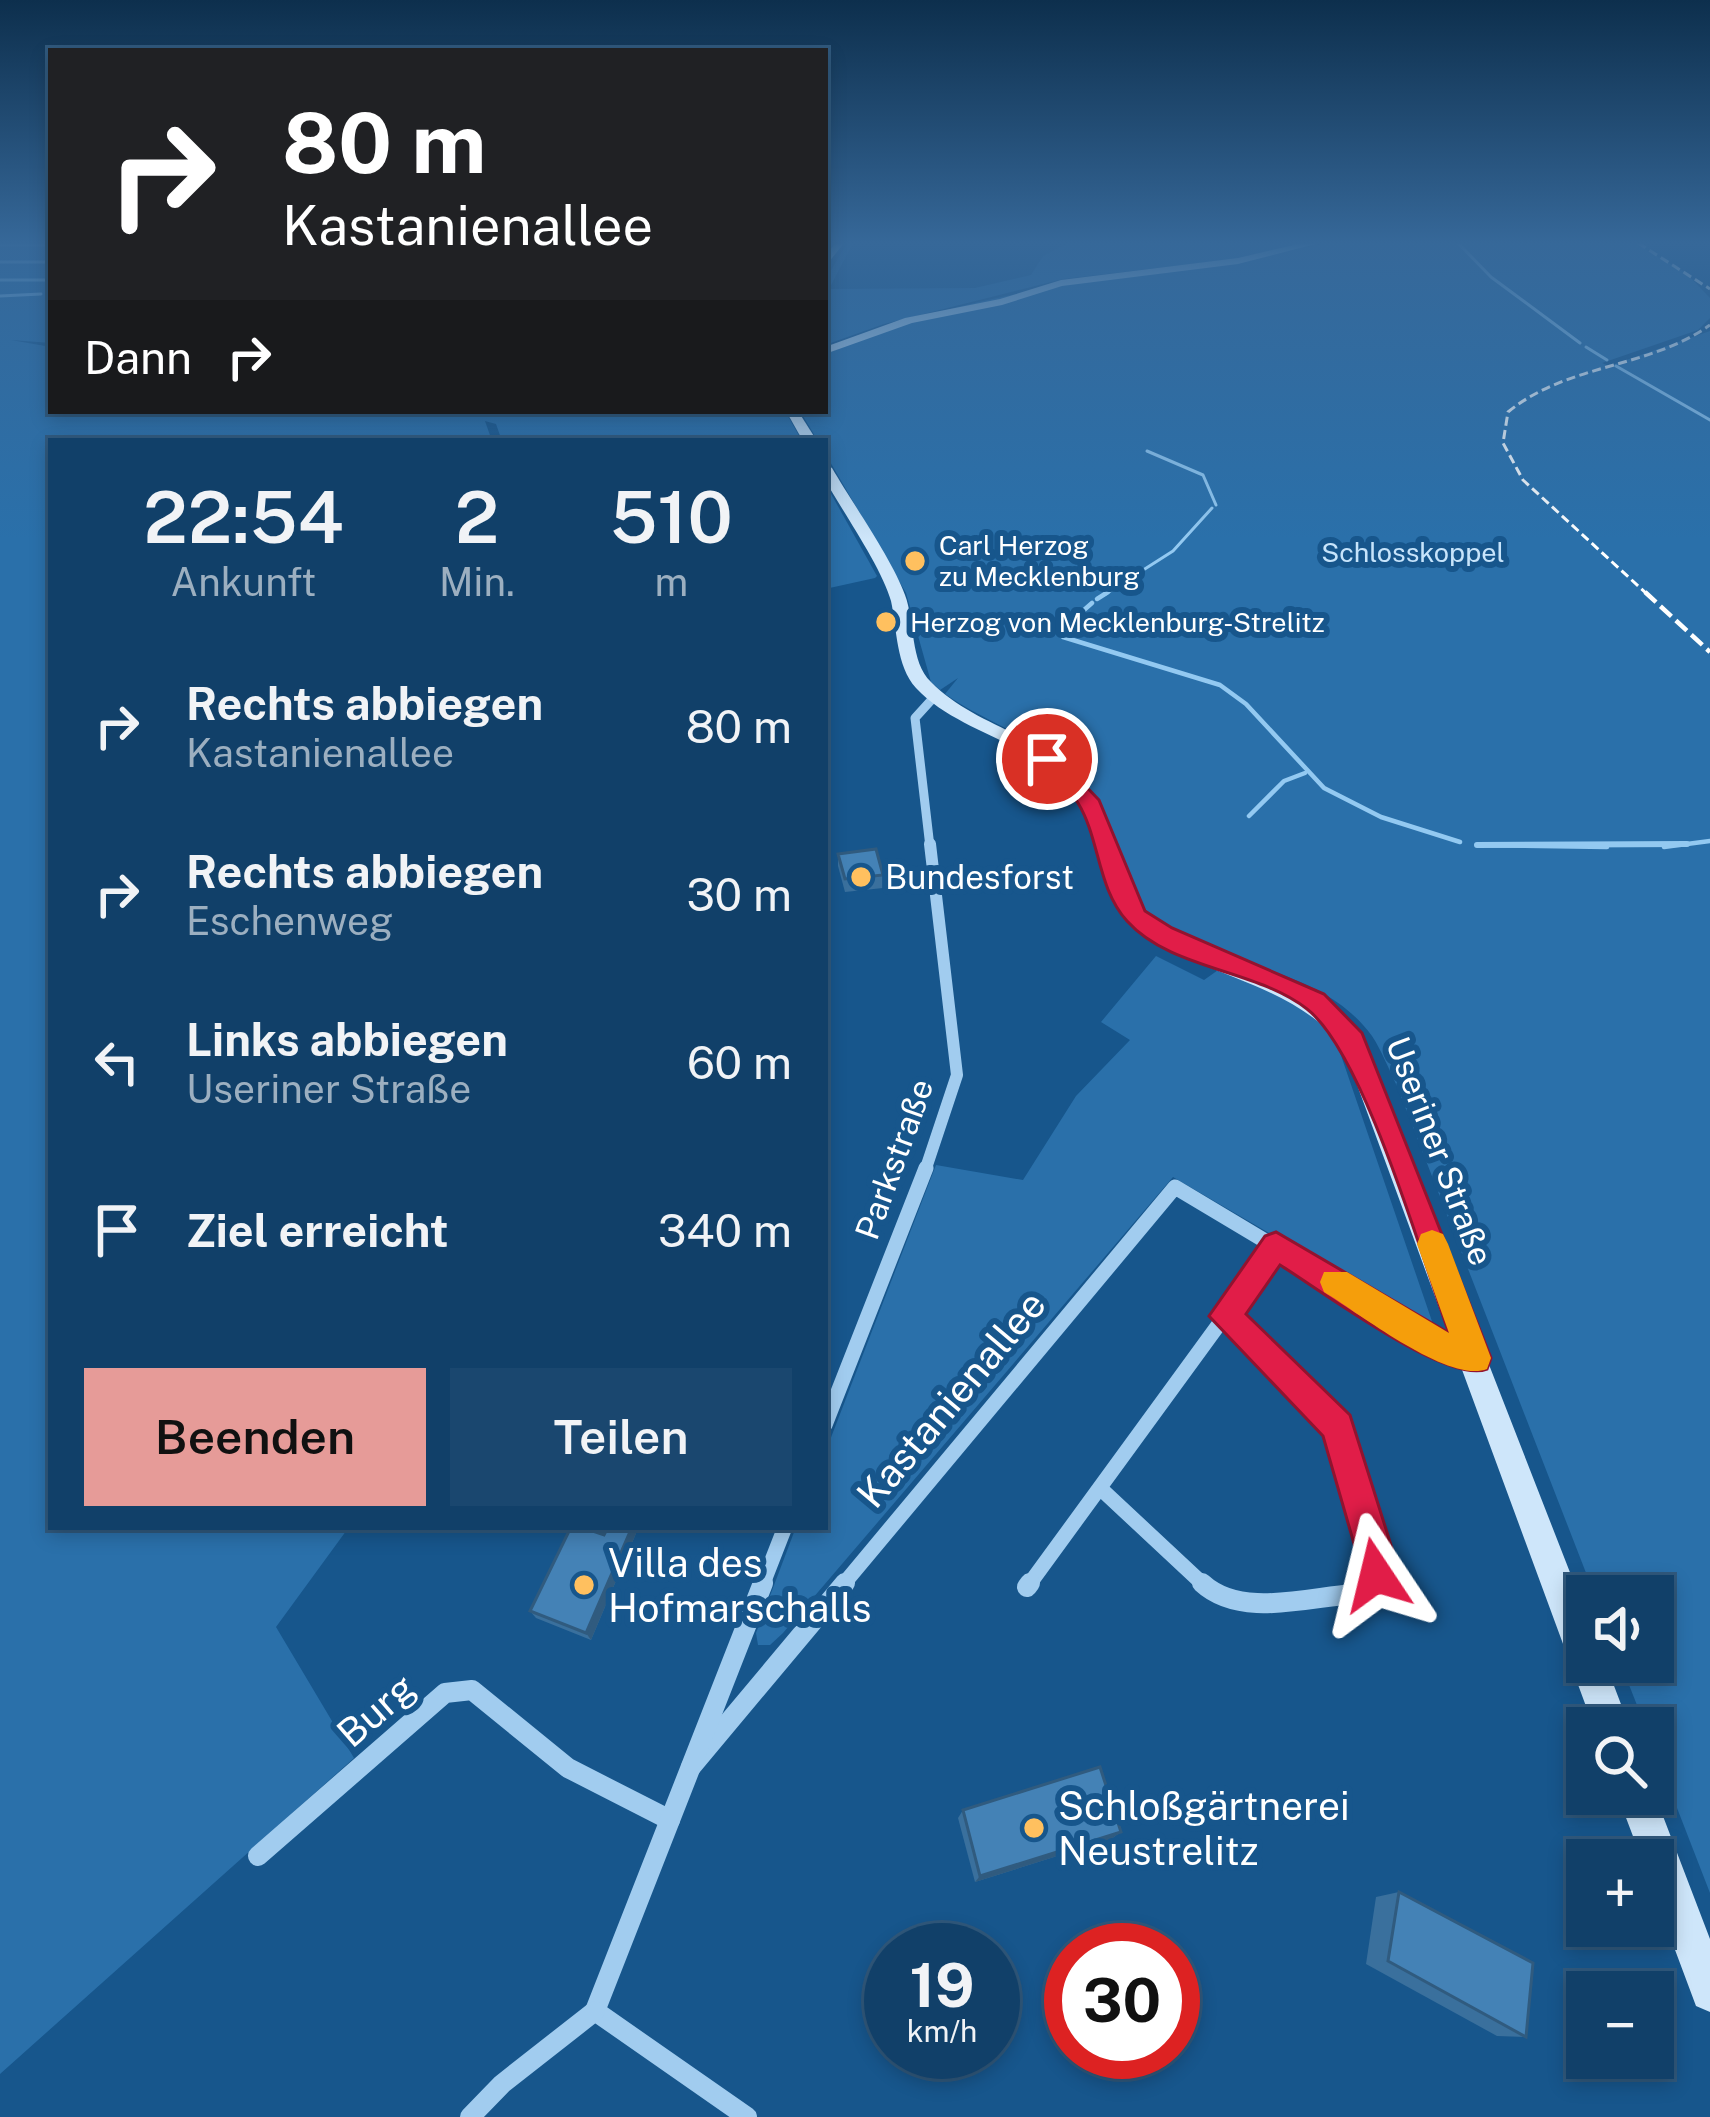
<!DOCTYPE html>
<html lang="de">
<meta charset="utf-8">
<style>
:root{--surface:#114069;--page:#1a476f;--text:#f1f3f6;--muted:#9cafc0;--line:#30597d;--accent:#e69b98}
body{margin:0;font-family:"Public Sans",sans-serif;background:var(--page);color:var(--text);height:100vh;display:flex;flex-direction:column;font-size:45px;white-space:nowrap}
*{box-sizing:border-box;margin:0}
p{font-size:39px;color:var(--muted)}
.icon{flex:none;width:66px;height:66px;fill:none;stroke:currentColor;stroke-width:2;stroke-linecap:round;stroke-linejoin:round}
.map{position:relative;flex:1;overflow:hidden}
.sheet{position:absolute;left:48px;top:438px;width:780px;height:1092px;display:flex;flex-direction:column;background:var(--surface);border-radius:0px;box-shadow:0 6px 18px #0003,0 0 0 3px var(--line)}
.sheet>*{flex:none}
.guide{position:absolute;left:48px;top:48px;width:780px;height:366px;border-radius:0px;box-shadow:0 6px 18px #0003,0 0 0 3px var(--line);background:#202124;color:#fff;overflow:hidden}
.controls{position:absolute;left:1566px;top:1575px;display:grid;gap:24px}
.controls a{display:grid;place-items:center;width:108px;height:108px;border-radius:0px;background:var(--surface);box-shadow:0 6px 18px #0003,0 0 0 3px var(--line);font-size:60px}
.speed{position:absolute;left:864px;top:1923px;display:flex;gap:24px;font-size:60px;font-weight:700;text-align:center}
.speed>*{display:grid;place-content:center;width:156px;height:156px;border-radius:50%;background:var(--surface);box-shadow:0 6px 18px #0003,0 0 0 3px var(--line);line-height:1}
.speed small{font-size:30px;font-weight:400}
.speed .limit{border:18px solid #d22;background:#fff;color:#111}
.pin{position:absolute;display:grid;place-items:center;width:102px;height:102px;color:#fff;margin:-51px;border:6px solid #fff;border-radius:50%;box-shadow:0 3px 12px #0007}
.me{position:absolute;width:132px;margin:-66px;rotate:350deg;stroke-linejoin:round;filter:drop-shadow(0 0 9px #0008)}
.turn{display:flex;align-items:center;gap:42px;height:252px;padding:0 36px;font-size:54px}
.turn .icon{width:156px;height:156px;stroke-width:2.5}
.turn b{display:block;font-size:84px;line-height:102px}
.then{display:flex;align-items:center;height:114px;padding:0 36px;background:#0003;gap:24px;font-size:45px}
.eta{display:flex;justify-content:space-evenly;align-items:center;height:204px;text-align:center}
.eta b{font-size:72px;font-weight:600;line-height:84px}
.action{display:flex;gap:24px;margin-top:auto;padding:24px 36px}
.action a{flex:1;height:138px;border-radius:0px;background:var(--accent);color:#111;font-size:48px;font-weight:600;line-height:138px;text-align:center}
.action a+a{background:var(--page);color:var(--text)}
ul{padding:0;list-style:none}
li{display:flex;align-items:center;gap:36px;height:168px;padding:0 36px}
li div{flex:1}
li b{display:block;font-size:45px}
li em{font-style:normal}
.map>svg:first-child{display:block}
.green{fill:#2a70aa}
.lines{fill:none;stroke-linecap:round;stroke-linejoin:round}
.stream-far2{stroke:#93c9f1;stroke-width:3}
.stream-far1{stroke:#93c9f1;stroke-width:4.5}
.stream{stroke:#93c9f1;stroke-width:6}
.street-far3{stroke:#a1ccef;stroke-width:9}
.street-far2{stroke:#a1ccef;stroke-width:12}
.street-far1{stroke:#a1ccef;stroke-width:15}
.street{stroke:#a1ccef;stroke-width:20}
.secondary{fill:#cee6fa;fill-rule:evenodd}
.rail-far1{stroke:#fff;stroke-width:3;stroke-dasharray:9 4.5;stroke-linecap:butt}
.rail{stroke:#fff;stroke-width:4.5;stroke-dasharray:15 6;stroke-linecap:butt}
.wall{fill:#3a709d}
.shaded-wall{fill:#305b7f}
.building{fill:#4482b6;stroke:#305b7f;stroke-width:3}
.route{fill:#e11d48;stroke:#92132f;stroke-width:3}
.slow{fill:#f59e0b}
.poi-dot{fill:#ffc05f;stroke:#17568c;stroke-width:4.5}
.labels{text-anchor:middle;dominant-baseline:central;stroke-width:12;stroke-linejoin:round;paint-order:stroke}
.far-poi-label{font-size:27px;fill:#fff;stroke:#17568c;text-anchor:start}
.far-park-label{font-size:27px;fill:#c7e4fb;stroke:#17568c}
.poi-label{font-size:33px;fill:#fff;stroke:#17568c;text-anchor:start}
.street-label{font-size:33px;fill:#fff;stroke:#17568c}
.near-street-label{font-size:39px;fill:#fff;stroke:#17568c}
.near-poi-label{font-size:39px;fill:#fff;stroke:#17568c;text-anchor:start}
</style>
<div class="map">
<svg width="1710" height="2117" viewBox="0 0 1710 2117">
<rect width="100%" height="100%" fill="#17568c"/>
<g class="green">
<path d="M 0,243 L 51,243 L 51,343 L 11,340 L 51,347 L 51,411 L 785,411 L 802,441 L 502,441 L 496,424 L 485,421 L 492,441 L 51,441 L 51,1527 L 349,1527 L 276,1627 L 354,1758 L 0,2074 Z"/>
<path d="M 847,243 L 853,243 L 829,289 L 975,288 L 1031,275 L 1043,256 L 1068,243 L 1305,243 L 1234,259 L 1063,279 L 884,324 L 825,345 L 825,281 Z"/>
<path d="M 1327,243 L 1634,243 L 1685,272 L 1710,298 L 1710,318 L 1698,330 L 1602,363 L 1609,366 L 1710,331 L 1710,1893 L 1653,1746 L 1653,1728 L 1646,1728 L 1620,1662 L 1653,1662 L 1653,1596 L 1595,1596 L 1397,1086 C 1389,1070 1382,1051 1372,1036 C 1318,962 1215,971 1149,913 C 1118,885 1117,832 1095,797 C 1059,743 995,729 945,694 L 958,678 L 940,690 L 931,682 L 906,593 L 825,453 L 825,441 L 818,441 L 800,411 L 825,411 L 825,355 C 972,280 1167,279 1327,243 Z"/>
<path d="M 825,483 L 877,576 L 875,578 L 825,589 Z"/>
<path d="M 1156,956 L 1204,980 L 1221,968 L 1304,1005 L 1333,1032 L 1435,1330 L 1173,1177 L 783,1633 L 770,1645 L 758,1645 L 756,1633 L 796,1527 L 825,1527 L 825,1453 L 936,1165 L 1023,1180 L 1076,1096 L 1130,1040 L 1101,1022 Z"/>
</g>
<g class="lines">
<g class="stream-far2">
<path d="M 1458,243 L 1491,277 L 1580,343"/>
<path d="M 0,245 L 51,245"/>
<path d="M 0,262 L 51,262"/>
<path d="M 0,280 L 51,280"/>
<path d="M 0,296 L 41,294"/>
<path d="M 1586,347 L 1607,360"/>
<path d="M 1616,366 L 1710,420"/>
<path d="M 1147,451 L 1203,475 L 1216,505"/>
<path d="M 1104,595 L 1173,551 L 1212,508"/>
</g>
<g class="stream-far1">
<path d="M 1097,599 L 1108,592"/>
<path d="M 1092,603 L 1060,631 L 1063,637 L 1220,685 L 1246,704 L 1324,788 L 1381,817 L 1460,842"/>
<path d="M 1249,816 L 1284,781 L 1305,773"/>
<path d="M 1477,845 L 1607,847"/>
<path d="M 1664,847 L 1710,841"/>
</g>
<path class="stream" d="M 1477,845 L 1687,844"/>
<path class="street-far3" d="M 930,847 L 915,718 L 935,696"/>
<path class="street-far2" d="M 925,1171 L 957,1075 L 930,844"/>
<g class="street-far1">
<path d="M 1226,1315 L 1338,1427 L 1377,1561 L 1366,1586"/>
<path d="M 825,1425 L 926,1168"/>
<path d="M 1100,1488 L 1205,1586"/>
<path d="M 762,1586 L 785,1527"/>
<path d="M 842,1586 L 1175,1187 L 1449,1351 L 1470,1357"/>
<path d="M 1028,1586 L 1276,1246"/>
</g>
<g class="street">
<path d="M 1202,1583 C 1240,1618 1305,1598 1353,1594 L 1368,1583"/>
<path d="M 1027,1587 L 1030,1583"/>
<path d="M 691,1767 L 845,1583"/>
<path d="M 258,1856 L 445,1693 L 472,1690 L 568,1768 L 670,1820"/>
<path d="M 595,2011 L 763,1583"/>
<path d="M 595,2011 L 747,2117"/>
<path d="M 470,2117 L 502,2084 L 595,2011"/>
</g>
<g class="secondary">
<path d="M 835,243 L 844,243 L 825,267 L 825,257 Z"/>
<path d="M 1302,243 L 1320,243 L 1238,264 L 1062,286 L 1002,305 L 912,323 L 825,354 L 825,347 L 905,318 L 1000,299 L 1061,280 L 1238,258 Z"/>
<path d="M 786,411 L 798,411 L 817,441 L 803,441 Z"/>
<path d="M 825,464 L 832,468 C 853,504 892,559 905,595 C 915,621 910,662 931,682 C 974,726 1043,735 1084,782 C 1117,820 1110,880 1147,913 C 1193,955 1260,961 1312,991 C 1331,1003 1346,1018 1360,1034 L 1587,1616 L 1587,1662 L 1605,1662 L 1630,1728 L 1594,1728 L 1342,1044 C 1283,978 1202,979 1137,927 C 1095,894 1102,837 1074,796 C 1037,741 960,735 916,688 C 896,666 897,629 891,601 C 882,568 843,512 825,480 Z"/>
<path d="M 1653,1790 L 1710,1939 L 1710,2012 L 1696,2006 L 1653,1891 L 1653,1860 L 1642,1860 L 1617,1794 L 1653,1794 Z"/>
</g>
<g class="rail-far1">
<path d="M 1638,243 L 1710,289"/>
<path d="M 1648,595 L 1523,480 L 1503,443 L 1508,412 C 1568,363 1648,369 1710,325"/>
</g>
<path class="rail" d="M 1645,592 L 1710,652"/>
</g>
<g class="wall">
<path d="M 838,854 L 883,875 L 883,888 L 845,892 L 838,866 Z"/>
<path d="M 608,1527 L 635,1527 L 637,1531 L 591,1640 L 536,1618 L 530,1611 L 604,1535 Z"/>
<path d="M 963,1810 L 1121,1832 L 1111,1839 L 975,1882 L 958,1818 Z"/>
<path d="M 1399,1892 L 1526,2037 L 1497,2036 L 1366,1964 L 1376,1897 Z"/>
</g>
<g class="shaded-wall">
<path d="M 632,1527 L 635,1527 L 637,1531 L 591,1640 L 586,1633 Z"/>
<path d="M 1121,1832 L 1111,1839 L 975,1882 L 980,1876 Z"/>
</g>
<g class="building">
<path d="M 876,849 L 883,875 L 845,879 L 838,854 Z"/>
<path d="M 571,1527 L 581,1527 L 604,1535 L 608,1527 L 632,1527 L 586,1633 L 530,1611 Z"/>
<path d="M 1100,1767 L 1121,1832 L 980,1876 L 963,1810 Z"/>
<path d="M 1399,1892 L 1533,1963 L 1526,2037 L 1388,1961 Z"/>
</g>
<linearGradient id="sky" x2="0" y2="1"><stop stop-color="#0d2f4d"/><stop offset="0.45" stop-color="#366899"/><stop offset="1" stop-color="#366899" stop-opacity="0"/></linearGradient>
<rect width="1710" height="540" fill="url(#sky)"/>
<path class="route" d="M 1039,754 L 1055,754 L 1099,800 L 1145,911 L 1172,928 L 1324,994 L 1362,1033 L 1491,1358 L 1487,1369 C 1447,1385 1319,1289 1280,1265 L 1246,1314 L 1350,1415 L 1396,1561 L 1389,1588 L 1376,1594 L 1362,1588 L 1359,1561 L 1323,1436 L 1209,1316 L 1265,1236 L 1276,1232 L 1449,1333 C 1422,1258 1364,1053 1307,1009 C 1256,969 1171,970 1127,921 C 1097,888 1100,839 1078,803 C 1069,788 1051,775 1039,764 Z"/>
<path class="slow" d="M 1432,1230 L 1443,1234 L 1448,1244 L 1491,1358 L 1487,1369 C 1449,1384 1359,1313 1324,1292 L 1320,1282 L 1324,1272 L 1347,1272 L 1449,1333 L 1417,1244 L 1421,1234 Z"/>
<g class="poi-dot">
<circle cx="915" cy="561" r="12"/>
<circle cx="886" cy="622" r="12"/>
<circle cx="861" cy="877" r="12"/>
<circle cx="584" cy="1585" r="12"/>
<circle cx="1034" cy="1828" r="12"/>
</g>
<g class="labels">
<g class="far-poi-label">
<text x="939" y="545">Carl Herzog<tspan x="939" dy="31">zu Mecklenburg</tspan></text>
<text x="910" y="622">Herzog von Mecklenburg-Strelitz</text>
</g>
<g class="far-park-label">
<text x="1413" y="552">Schlosskoppel</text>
</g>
<g class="poi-label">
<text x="885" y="877">Bundesforst</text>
</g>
<g class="street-label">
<text transform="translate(1440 1151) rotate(69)">Useriner Straße</text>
<text transform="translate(894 1159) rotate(-70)">Parkstraße</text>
</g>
<g class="near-street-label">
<text transform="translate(951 1399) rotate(-50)">Kastanienallee</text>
<text transform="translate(376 1710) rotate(-41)">Burg</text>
</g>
<g class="near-poi-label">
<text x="608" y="1563">Villa des<tspan x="608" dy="45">Hofmarschalls</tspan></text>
<text x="1058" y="1806">Schloßgärtnerei<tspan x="1058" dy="45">Neustrelitz</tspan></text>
</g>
</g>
</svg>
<div class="controls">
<a><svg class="icon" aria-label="sound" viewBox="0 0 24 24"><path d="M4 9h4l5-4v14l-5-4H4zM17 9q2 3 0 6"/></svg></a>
<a><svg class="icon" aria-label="search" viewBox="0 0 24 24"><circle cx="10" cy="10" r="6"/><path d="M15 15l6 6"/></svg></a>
<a>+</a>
<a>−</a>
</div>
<div class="speed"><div>19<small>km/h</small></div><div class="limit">30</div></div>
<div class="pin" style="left:1047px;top:759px;background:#d93025"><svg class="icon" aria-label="arrive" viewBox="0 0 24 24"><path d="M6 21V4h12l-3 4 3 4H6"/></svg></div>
<svg class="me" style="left:1376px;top:1575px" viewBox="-20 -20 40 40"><path d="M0-17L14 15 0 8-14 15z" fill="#e11d48" stroke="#fff" stroke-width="4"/></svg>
<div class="guide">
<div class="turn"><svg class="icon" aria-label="right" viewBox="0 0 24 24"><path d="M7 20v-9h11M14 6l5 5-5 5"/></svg><div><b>80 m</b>Kastanienallee</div></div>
<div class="then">Dann<svg class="icon" aria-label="right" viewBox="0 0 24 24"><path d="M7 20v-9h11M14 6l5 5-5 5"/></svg></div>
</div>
<section class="sheet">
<div class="eta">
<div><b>22:54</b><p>Ankunft</p></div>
<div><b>2</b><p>Min.</p></div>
<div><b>510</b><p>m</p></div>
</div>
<ul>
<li><svg class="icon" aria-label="right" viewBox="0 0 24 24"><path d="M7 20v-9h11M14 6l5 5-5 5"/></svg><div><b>Rechts abbiegen</b><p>Kastanienallee</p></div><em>80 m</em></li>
<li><svg class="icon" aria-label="right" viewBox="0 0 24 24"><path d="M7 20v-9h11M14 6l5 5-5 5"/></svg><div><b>Rechts abbiegen</b><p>Eschenweg</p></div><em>30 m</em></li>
<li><svg class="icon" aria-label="left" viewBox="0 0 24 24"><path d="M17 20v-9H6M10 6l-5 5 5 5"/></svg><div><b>Links abbiegen</b><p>Useriner Straße</p></div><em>60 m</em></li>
<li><svg class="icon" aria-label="arrive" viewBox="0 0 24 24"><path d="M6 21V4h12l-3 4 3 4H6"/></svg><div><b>Ziel erreicht</b></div><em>340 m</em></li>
</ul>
<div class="action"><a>Beenden</a><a>Teilen</a></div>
</section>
</div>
